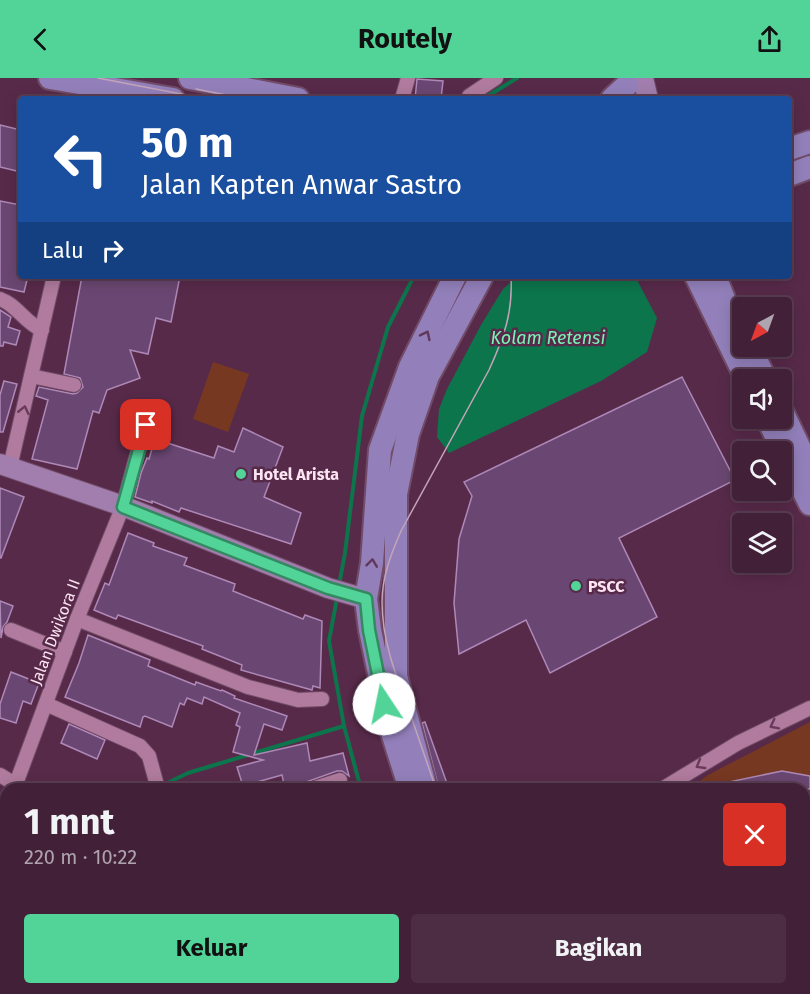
<!DOCTYPE html>
<html lang="id">
<meta charset="utf-8">
<style>
:root{--surface:#422038;--page:#4c2d43;--text:#f1f3f6;--muted:#aea3ae;--line:#5a3e53;--accent:#52d397}
body{margin:0;font-family:"Fira Sans",sans-serif;background:var(--page);color:var(--text);height:100vh;display:flex;flex-direction:column;font-size:22px;white-space:nowrap}
*{box-sizing:border-box;margin:0}
p{font-size:20px;color:var(--muted)}
.icon{flex:none;width:33px;height:33px;fill:none;stroke:currentColor;stroke-width:2;stroke-linecap:round;stroke-linejoin:round}
.map{position:relative;flex:1;overflow:hidden}
.side{position:absolute;left:0px;top:705px;width:810px;height:212px;display:flex;flex-direction:column;background:var(--surface);border-radius:18px 18px 0 0;box-shadow:0 3px 15px #0003,0 0 0 2px var(--line)}
.side>*{flex:none}
.top-card{position:absolute;left:18px;top:18px;width:774px;height:183px;border-radius:6px;box-shadow:0 3px 15px #0003,0 0 0 2px var(--line);background:#1a4fa0;color:#fff;overflow:hidden}
.needle{width:39px;rotate:221deg}
.controls{position:absolute;left:732px;top:219px;display:grid;gap:12px}
.controls a{display:grid;place-items:center;width:60px;height:60px;border-radius:6px;background:var(--surface);box-shadow:0 3px 15px #0003,0 0 0 2px var(--line);font-size:30px}
.pin{position:absolute;display:grid;place-items:center;width:51px;height:51px;color:#fff;margin:-26px;border-radius:12px;box-shadow:0 3px 9px #0006}
.me{position:absolute;width:66px;margin:-33px;rotate:349deg;stroke-linejoin:round;filter:drop-shadow(0 0 4px #0008)}
.turn{display:flex;align-items:center;gap:21px;height:126px;padding:0 24px;font-size:27px}
.turn .icon{width:78px;height:78px;stroke-width:2.5}
.turn b{display:block;font-size:42px;line-height:51px}
.then{display:flex;align-items:center;height:57px;padding:0 24px;background:#0003;gap:12px;font-size:22px}
.round{display:grid;place-items:center;flex:none;width:63px;height:63px;border-radius:6px;background:var(--page)}
.overview{display:flex;align-items:center;justify-content:space-between;height:102px;padding:0 24px}
h1{font-size:36px;font-weight:700;line-height:45px}
.action{display:flex;gap:12px;margin-top:auto;padding:12px 24px}
.action a{flex:1;height:69px;border-radius:6px;background:var(--accent);color:#111;font-size:24px;font-weight:700;line-height:69px;text-align:center}
.action a+a{background:var(--page);color:var(--text)}
header{display:flex;justify-content:space-between;align-items:center;height:78px;padding:0 24px;background:var(--accent);color:#111;font-size:27px;font-weight:700}
.map>svg:first-child{display:block}
.green{fill:#773821}
.water{fill:#0c754c}
.lines{fill:none;stroke-linecap:round;stroke-linejoin:round}
.stream{stroke:#0c754c;stroke-width:4}
.building{fill:#6a4772;stroke:#ae88b7;stroke-width:1.5}
.street-casing{stroke:#714b67;stroke-width:16}
.secondary-casing{stroke:#714b67;stroke-width:22}
.primary-casing{stroke:#714b67;stroke-width:26}
.street{stroke:#b07b9e;stroke-width:14}
.secondary{stroke:#a17ead;stroke-width:20}
.primary{stroke:#9380bb;stroke-width:22}
.tram{stroke:#c3a4b9;stroke-width:1.5}
.oneway{stroke:#61375b}
.oneway2{stroke:#6a3a5b}
.route-casing{stroke:#358962;stroke-width:15}
.route{stroke:#52d397;stroke-width:10}
.poi-dot{fill:#52d397;stroke:#582a4a;stroke-width:2}
.labels{text-anchor:middle;dominant-baseline:central;stroke-width:5;stroke-linejoin:round;paint-order:stroke}
.poi-label{font-size:16px;font-weight:bold;fill:#fce4f3;stroke:#582a4a;text-anchor:start}
.street-label{font-size:16px;fill:#fce4f3;stroke:#582a4a}
.water-label{font-size:18px;font-style:italic;fill:#7af2b5;stroke:#582a4a}
</style>
<header><svg class="icon" aria-label="back" viewBox="0 0 24 24"><path d="M15 5l-7 7 7 7"/></svg>Routely<svg class="icon" aria-label="share" viewBox="0 0 24 24"><path d="M12 15V3M7 8l5-5 5 5M5 13v7h14v-7"/></svg></header>
<div class="map">
<svg width="810" height="916" viewBox="0 0 810 916">
<rect width="100%" height="100%" fill="#582a4a"/>
<g class="green">
<path d="M 213,284 L 249,296 L 228,354 L 193,341 Z"/>
<path d="M 810,644 L 810,916 L 514,916 L 512,911 L 804,910 L 804,711 L 688,711 L 708,697 Z"/>
</g>
<path class="water" d="M 517,198 L 635,198 L 657,240 L 647,274 L 601,303 L 449,375 L 437,359 L 439,331 L 447,311 L 481,247 L 503,211 Z"/>
<g class="lines">
<g class="stream">
<path d="M 483,21 L 517,0"/>
<path d="M 339,507 L 345,475 L 362,338 L 388,249 L 414,198"/>
<path d="M 337,520 L 329,563 L 344,648 L 361,711"/>
<path d="M 161,708 L 188,695 L 344,648"/>
<path d="M 0,804 L 6,803"/>
<path d="M 105,910 L 105,916"/>
<path d="M 445,910 L 447,916"/>
</g>
</g>
<g class="building">
<path d="M 417,1 L 443,3 L 441,21 L 415,21 Z"/>
<path d="M 0,47 L 21,52 L 21,94 L 0,89 Z"/>
<path d="M 0,123 L 21,127 L 21,198 L 28,198 L 24,214 L 0,209 Z"/>
<path d="M 82,198 L 180,198 L 171,244 L 156,240 L 148,276 L 130,272 L 140,300 L 107,312 L 99,335 L 93,333 L 77,391 L 32,381 L 48,322 L 36,318 L 39,309 L 73,316 L 77,315 L 83,309 L 80,300 L 64,296 Z"/>
<path d="M 0,232 L 11,239 L 8,249 L 20,253 L 16,267 L 4,264 L 3,268 L 0,268 Z"/>
<path d="M 682,299 L 735,402 L 619,460 L 657,539 L 550,595 L 526,542 L 459,576 L 454,525 L 459,461 L 472,418 L 464,404 Z"/>
<path d="M 4,303 L 17,306 L 3,354 L 0,354 L 0,317 Z"/>
<path d="M 243,350 L 283,369 L 264,419 L 301,435 L 291,466 L 181,430 L 179,434 L 152,423 L 152,425 L 135,419 L 141,395 L 147,380 L 149,381 L 155,361 L 214,380 L 218,368 L 234,374 Z"/>
<path d="M 0,410 L 24,419 L 1,480 L 0,480 Z"/>
<path d="M 128,455 L 154,465 L 153,468 L 187,480 L 184,487 L 235,506 L 233,513 L 303,541 L 305,537 L 322,543 L 320,610 L 313,608 L 312,612 L 241,592 L 242,587 L 202,571 L 203,568 L 118,537 L 116,541 L 94,532 L 105,505 L 109,507 Z"/>
<path d="M 0,523 L 13,528 L 7,544 L 3,549 L 1,560 Z"/>
<path d="M 88,557 L 150,582 L 148,588 L 195,607 L 196,604 L 221,613 L 222,612 L 235,618 L 234,620 L 287,638 L 282,652 L 264,646 L 254,677 L 307,665 L 310,683 L 343,675 L 349,698 L 342,693 L 337,693 L 295,708 L 296,711 L 285,711 L 282,697 L 243,708 L 237,689 L 263,682 L 233,674 L 240,649 L 236,647 L 240,635 L 204,619 L 202,626 L 187,620 L 184,627 L 180,625 L 172,649 L 145,638 L 143,639 L 140,649 L 65,619 L 79,585 Z"/>
<path d="M 11,594 L 39,605 L 31,626 L 23,623 L 16,645 L 0,640 L 0,626 Z"/>
<path d="M 425,644 L 449,711 L 439,711 L 422,645 Z"/>
<path d="M 69,646 L 105,662 L 97,681 L 61,665 Z"/>
<path d="M 782,693 L 810,698 L 810,711 L 719,711 L 719,706 Z"/>
</g>
<g class="lines">
<g class="street-casing">
<g id="street">
<path d="M 469,18 L 496,0"/>
<path d="M 402,21 L 408,0"/>
<path d="M 0,221 C 17,227 25,245 42,252"/>
<path d="M 31,298 L 74,307"/>
<path d="M 10,389 L 54,198"/>
<path d="M 77,541 L 248,609 L 298,622 L 322,621"/>
<path d="M 11,552 L 65,574"/>
<path d="M 46,626 L 140,668 L 149,678 L 158,711"/>
<path d="M 0,697 L 21,710"/>
<path d="M 14,711 L 77,541 L 123,428 L 145,347"/>
<path d="M 312,711 L 340,702"/>
<path d="M 662,711 L 738,665 L 810,630"/>
<path d="M 0,749 L 6,733"/>
<path d="M 119,910 L 121,916"/>
<path d="M 208,910 L 209,916"/>
<path d="M 299,910 L 300,916"/>
<path d="M 73,916 L 74,910"/>
</g>
</g>
<g class="secondary-casing">
<g id="secondary">
<path d="M 643,0 L 648,21"/>
<path d="M 0,386 L 123,428 L 328,510 L 366,521"/>
</g>
</g>
<g class="primary-casing">
<g id="primary">
<path d="M 50,0 L 173,21"/>
<path d="M 190,0 L 298,21"/>
<path d="M 612,21 L 627,7"/>
<path d="M 789,71 L 810,64"/>
<path d="M 789,97 L 810,89"/>
<path d="M 696,198 L 747,302"/>
<path d="M 715,198 L 726,226 L 742,257"/>
<path d="M 749,268 L 766,302"/>
<path d="M 782,333 L 810,392"/>
<path d="M 767,340 L 810,426"/>
<path d="M 410,711 L 390,648 L 370,552 L 366,521 L 372,485 L 380,372 L 410,289 L 455,198"/>
<path d="M 426,711 L 396,598 L 396,416 L 408,356 L 428,298 L 482,198"/>
<path d="M 495,910 L 496,916"/>
</g>
</g>
<use href="#street" class="street"/>
<use href="#secondary" class="secondary"/>
<use href="#primary" class="primary"/>
<g class="tram">
<path d="M 98,0 L 207,21"/>
<path d="M 196,11 L 247,21"/>
<path d="M 436,711 C 428,688 420,664 412,641 C 398,603 382,565 382,524 C 382,499 391,476 401,453 L 489,292 C 504,259 513,235 511,198"/>
<path d="M 498,910 L 500,916"/>
</g>
</g>
<defs><path id="oneway-chevron" d="M-2-3.5L2.5 0L-2 3.5" fill="none" stroke-width="1.6" stroke-linecap="round" stroke-linejoin="round" transform="scale(1.5)"/></defs>
<g class="oneway">
<use href="#oneway-chevron" transform="translate(426 257) rotate(-64)"/>
<use href="#oneway-chevron" transform="translate(372 485) rotate(-83)"/>
</g>
<g class="oneway2">
<use href="#oneway-chevron" transform="translate(24 332) rotate(-77)"/>
<use href="#oneway-chevron" transform="translate(774 647) rotate(153)"/>
<use href="#oneway-chevron" transform="translate(700 687) rotate(150)"/>
</g>
<g class="lines">
<g class="route-casing">
<path id="route" d="M 146,347 L 123,429 L 328,510 L 366,521 L 369,552 L 384,626"/>
</g>
<use href="#route" class="route"/>
</g>
<g class="poi-dot">
<circle cx="241" cy="396" r="6"/>
<circle cx="576" cy="508" r="6"/>
</g>
<g class="labels">
<g class="poi-label">
<text x="253" y="396">Hotel Arista</text>
<text x="588" y="508">PSCC</text>
</g>
<g class="street-label">
<text transform="translate(55 554) rotate(-69)">Jalan Dwikora II</text>
</g>
<g class="water-label">
<text x="548" y="260">Kolam Retensi</text>
</g>
</g>
</svg>
<div class="controls">
<a><svg class="needle" viewBox="-14 -14 28 28"><path d="M0-13l5 13h-10z" fill="#e53935"/><path d="M0 13l5-13h-10z" fill="#aea3ae"/></svg></a>
<a><svg class="icon" aria-label="sound" viewBox="0 0 24 24"><path d="M4 9h4l5-4v14l-5-4H4zM17 9q2 3 0 6"/></svg></a>
<a><svg class="icon" aria-label="search" viewBox="0 0 24 24"><circle cx="10" cy="10" r="6"/><path d="M15 15l6 6"/></svg></a>
<a><svg class="icon" aria-label="layers" viewBox="0 0 24 24"><path d="M12 4l9 5-9 5-9-5zM3 14l9 5 9-5"/></svg></a>
</div>
<div class="pin" style="left:146px;top:347px;background:#d93025"><svg class="icon" aria-label="arrive" viewBox="0 0 24 24"><path d="M6 21V4h12l-3 4 3 4H6"/></svg></div>
<svg class="me" style="left:384px;top:626px" viewBox="-20 -20 40 40"><circle r="19" fill="#fff"/><path d="M0-13L10 11 0 6-10 11z" fill="#52d397"/></svg>
<div class="top-card">
<div class="turn"><svg class="icon" aria-label="left" viewBox="0 0 24 24"><path d="M17 20v-9H6M10 6l-5 5 5 5"/></svg><div><b>50 m</b>Jalan Kapten Anwar Sastro</div></div>
<div class="then">Lalu<svg class="icon" aria-label="right" viewBox="0 0 24 24"><path d="M7 20v-9h11M14 6l5 5-5 5"/></svg></div>
</div>
<section class="side">
<div class="overview"><div><h1>1 mnt</h1><p>220 m · 10:22</p></div><a class="round" style="background:#d93025;color:#fff"><svg class="icon" aria-label="close" viewBox="0 0 24 24"><path d="M6 6l12 12M18 6L6 18"/></svg></a></div>
<div class="action"><a>Keluar</a><a>Bagikan</a></div>
</section>
</div>
